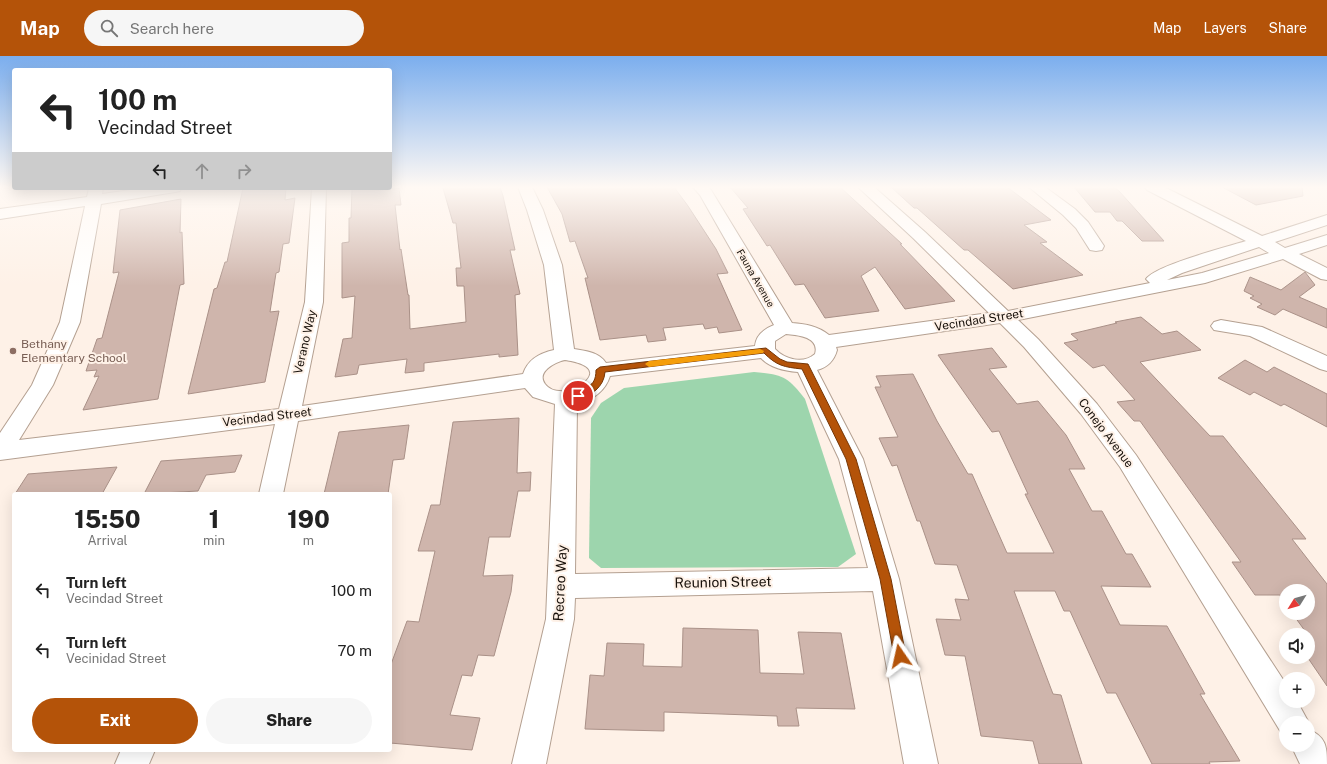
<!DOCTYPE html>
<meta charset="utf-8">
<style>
:root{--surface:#fff;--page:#f6f6f6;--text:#222;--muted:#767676;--accent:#b45309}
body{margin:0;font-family:"Public Sans",sans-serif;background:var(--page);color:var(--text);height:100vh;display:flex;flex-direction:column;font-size:15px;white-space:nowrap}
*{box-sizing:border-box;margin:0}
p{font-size:13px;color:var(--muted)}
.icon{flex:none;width:22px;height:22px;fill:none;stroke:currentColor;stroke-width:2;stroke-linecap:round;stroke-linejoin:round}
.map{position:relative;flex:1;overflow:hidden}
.sheet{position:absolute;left:12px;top:436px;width:380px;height:260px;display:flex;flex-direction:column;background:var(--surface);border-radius:4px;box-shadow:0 4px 16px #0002}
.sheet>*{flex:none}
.hud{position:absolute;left:12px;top:12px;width:380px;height:122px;border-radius:4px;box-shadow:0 4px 16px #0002;background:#fff;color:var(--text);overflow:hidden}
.needle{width:26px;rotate:233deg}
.tools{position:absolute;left:1279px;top:528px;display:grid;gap:8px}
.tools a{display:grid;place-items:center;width:36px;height:36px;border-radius:50%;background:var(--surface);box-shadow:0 4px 16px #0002;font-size:20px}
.pin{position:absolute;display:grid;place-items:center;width:34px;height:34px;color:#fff;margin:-17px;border:2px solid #fff;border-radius:50%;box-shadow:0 1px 4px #0007}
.me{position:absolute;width:44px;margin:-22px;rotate:349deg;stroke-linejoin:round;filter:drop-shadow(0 0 3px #0008)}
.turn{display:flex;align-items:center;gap:14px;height:84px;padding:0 20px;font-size:18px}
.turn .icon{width:52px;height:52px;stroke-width:2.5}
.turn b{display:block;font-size:28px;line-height:34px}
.lanes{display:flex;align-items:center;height:38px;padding:0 20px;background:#0003;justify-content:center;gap:20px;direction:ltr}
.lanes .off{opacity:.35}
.eta{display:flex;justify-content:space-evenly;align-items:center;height:68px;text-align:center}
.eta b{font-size:24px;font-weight:800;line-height:28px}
.button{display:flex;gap:8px;margin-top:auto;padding:8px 20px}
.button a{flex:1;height:46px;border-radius:24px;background:var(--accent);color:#fff;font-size:16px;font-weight:800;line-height:46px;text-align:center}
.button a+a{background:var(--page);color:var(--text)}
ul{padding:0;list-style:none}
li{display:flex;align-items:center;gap:12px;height:60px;padding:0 20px}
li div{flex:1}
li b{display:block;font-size:15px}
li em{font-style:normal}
header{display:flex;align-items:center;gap:24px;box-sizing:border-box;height:56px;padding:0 20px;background:var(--accent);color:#fff}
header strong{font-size:19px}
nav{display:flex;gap:22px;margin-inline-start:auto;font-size:14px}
.search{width:280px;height:36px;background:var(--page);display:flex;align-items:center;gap:10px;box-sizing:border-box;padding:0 14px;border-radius:22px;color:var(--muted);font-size:15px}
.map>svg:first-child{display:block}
.green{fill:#9dd5ad}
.building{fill:#cfb5ac;stroke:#aa9188}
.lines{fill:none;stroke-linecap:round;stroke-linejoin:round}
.minor-casing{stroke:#b4a091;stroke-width:2}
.minor{fill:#fff;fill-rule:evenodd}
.route{fill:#b45309;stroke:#753606}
.slow{fill:#f59e0b}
.education-dot{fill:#8d6e63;stroke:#fef1e7;stroke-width:1.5}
.labels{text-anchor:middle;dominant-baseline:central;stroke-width:4;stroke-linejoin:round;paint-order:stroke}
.far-street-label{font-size:10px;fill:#19120c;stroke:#fef1e7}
.street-label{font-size:12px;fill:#19120c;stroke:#fef1e7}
.education-label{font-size:12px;fill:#785e54;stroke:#fef1e7;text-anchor:start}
.near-street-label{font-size:14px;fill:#19120c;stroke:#fef1e7}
</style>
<header>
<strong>Map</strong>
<div class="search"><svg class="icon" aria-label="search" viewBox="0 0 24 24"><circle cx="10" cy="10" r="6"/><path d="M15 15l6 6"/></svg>Search here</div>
<nav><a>Map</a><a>Layers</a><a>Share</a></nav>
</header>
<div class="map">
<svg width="1327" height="708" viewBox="0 0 1327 708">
<rect width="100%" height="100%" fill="#fef1e7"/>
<path class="green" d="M 754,316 C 783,319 787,320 805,343 L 856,498 L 838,511 L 601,512 L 589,502 L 591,362 L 601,347 L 624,332 Z"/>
<g class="building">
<path d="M 449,131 L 500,131 L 503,140 L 515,194 L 510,194 L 520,238 L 515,239 L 518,299 L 499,301 L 499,298 L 424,307 L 424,315 L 405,317 L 407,303 L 359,309 L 357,318 L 335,321 L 343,283 L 352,282 L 355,240 L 342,242 L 342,187 L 349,186 L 349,162 L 351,162 L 352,132 L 399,132 L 401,149 L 395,149 L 400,194 L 401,193 L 408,239 L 409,239 L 410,273 L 466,266 L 464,230 L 457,230 L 456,212 L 461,212 L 456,167 L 453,167 L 443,132 Z"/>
<path d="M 547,131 L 674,131 L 688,150 L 716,193 L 728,217 L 717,218 L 742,274 L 719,277 L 717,271 L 705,273 L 703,268 L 663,272 L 666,284 L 648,286 L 646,279 L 600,284 L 585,222 L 588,222 L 575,185 L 570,186 L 562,158 Z"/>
<path d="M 730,131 L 840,131 L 902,188 L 900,188 L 955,245 L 905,253 L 875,211 L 861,220 L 879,255 L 825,262 L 804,228 L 795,229 L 770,189 L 767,190 L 743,153 L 748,152 Z"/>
<path d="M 891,131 L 1007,131 L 1051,164 L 1024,169 L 1047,186 L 1040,187 L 1083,219 L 1013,233 L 968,194 L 964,194 L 917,152 L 914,152 Z"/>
<path d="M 1074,131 L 1113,131 L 1119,135 L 1164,185 L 1142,185 L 1122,165 L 1117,165 L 1110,156 L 1095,156 Z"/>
<path d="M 1222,131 L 1302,131 L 1303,140 L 1256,149 Z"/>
<path d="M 243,132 L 286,132 L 285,144 L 295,142 L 289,187 L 283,188 L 279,216 L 276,217 L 270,256 L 279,255 L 265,326 L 188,338 L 214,233 L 217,232 L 225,206 L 227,206 Z"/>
<path d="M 181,143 L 180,177 L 182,176 L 184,228 L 180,229 L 158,343 L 83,354 L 99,320 L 94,321 L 97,314 L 86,315 L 97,283 L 102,282 L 119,216 L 113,217 L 120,154 Z"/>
<path d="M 1305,216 L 1315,229 L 1299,241 L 1327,253 L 1327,272 L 1283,253 L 1275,259 L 1257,251 L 1262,248 L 1250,242 L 1254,240 L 1244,235 L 1250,221 L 1281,234 Z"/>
<path d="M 1141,261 L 1162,278 L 1177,275 L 1201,294 L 1140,306 L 1210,380 L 1223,380 L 1306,483 L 1292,483 L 1327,528 L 1327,630 L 1308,602 L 1308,579 L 1292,557 L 1308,557 L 1308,535 L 1286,535 L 1286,548 L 1280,539 L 1255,539 L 1232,506 L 1241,506 L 1140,365 L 1134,365 L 1117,346 L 1135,344 L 1104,309 L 1093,312 L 1064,287 L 1078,284 L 1071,278 L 1117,267 L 1115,266 Z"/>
<path d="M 992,292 L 1007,311 L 989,313 L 1017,348 L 1038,345 L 1066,379 L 1085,413 L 1069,413 L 1092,455 L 1102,455 L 1126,498 L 1132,498 L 1151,531 L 1101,530 L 1120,569 L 1167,570 L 1205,638 L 1200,638 L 1240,705 L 1209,706 L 1210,708 L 1152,708 L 1116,637 L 1107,637 L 1070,555 L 1064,555 L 1055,535 L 1014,535 L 1053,638 L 1061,639 L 1082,708 L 1039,708 L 1033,685 L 981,680 L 965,600 L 945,599 L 936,563 L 961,564 L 955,543 L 969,544 L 957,509 L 935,508 L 920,465 L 917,465 L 897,409 L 892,410 L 879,382 L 898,381 L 875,331 L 881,331 L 876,320 L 913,318 L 937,365 L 968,418 L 972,418 L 1007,497 L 1054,497 L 1025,438 L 1028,438 L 999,375 L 992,376 L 938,299 Z"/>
<path d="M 1245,304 L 1267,316 L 1274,311 L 1327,338 L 1327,371 L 1284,348 L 1281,350 L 1254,336 L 1250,339 L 1218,322 Z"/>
<path d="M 519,362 L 517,417 L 531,416 L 530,435 L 518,435 L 510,481 L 489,481 L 483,520 L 513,519 L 511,536 L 494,600 L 478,599 L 472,620 L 462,619 L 450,659 L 480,662 L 472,694 L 390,687 L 390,611 L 407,565 L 419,566 L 435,495 L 418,495 L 431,449 L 440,449 L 453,366 Z"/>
<path d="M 409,369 L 404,403 L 393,404 L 388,438 L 324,438 L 339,376 Z"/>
<path d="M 242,399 L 235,416 L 206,419 L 198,435 L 144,438 L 161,405 Z"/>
<path d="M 117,411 L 102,438 L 15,438 L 28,418 Z"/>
<path d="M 683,572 L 758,574 L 760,617 L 804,618 L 798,576 L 841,577 L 855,653 L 796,652 L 799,670 L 778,670 L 777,660 L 664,656 L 664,675 L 585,673 L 590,619 L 604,620 L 607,587 L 644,588 L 643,610 L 682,611 Z"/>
</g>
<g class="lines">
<g class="minor-casing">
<g id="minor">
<path d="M 518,131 L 532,131 L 543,154 L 562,209 L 574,293 C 586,295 599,296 606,307 L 755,290 C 756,279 764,273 774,269 L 700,139 L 693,131 L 708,131 L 711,134 L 792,267 C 805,268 818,270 829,279 L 989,257 L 913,182 L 858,131 L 874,131 L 925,176 L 1008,255 L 1150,227 L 1146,223 C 1156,209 1227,191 1246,185 L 1147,134 L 1145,131 L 1164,131 L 1262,180 L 1327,159 L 1327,169 L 1275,186 L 1285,192 L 1327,179 L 1327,189 L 1299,198 L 1327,212 L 1327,224 L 1321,223 L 1283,203 L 1205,227 L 1018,264 L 1038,283 L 1097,348 L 1136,399 L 1286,628 L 1286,645 L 1297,645 L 1309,667 L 1308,669 L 1308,667 L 1286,667 L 1286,680 L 1282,678 L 1120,411 L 1081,358 L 1024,291 L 1000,267 L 836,291 L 837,294 C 834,305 828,311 817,314 L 863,403 L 899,523 L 938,708 L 904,708 L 873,535 L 575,542 L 574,563 L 546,708 L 512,708 L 546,563 L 555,348 L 533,341 L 525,332 L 298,365 L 283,438 L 259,438 L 275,368 L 0,404 L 0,377 L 32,329 L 60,266 L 85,150 L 0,163 L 0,153 L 87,141 L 89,132 L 103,132 L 102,138 L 145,132 L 182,132 L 180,135 L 175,136 L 101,148 L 80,266 L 53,329 L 19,384 L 279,353 L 305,246 L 312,132 L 326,132 L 323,246 L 302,350 L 523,318 C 528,303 540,297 554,294 L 544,209 L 527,154 ZM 1259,191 L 1269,197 L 1202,217 L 1167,224 L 1182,217 ZM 786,278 C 798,279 820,281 815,298 C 804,308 785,304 775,293 L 775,285 ZM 761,302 C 770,312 785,315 798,316 L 839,403 L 868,512 L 575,518 L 577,348 C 592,344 605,336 610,320 ZM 565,304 C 579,306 602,312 583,328 C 574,336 553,339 545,328 C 536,316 555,306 565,304 Z"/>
<path d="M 1029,131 L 1045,131 L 1075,153 L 1088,166 L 1104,190 L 1102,194 L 1096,195 L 1090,194 L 1076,172 L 1063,159 Z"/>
<path d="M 1221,264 L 1262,271 L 1327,300 L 1327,315 L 1320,313 L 1250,280 L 1214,274 L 1211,270 L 1214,266 Z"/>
<path d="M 1308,673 C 1326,681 1327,690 1327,708 L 1300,708 L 1291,689 L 1308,689 Z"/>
<path d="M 121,694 L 155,694 L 149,708 L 115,708 Z"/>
</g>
</g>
<use href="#minor" class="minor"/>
</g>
<linearGradient id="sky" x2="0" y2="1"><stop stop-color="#7baeee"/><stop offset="0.57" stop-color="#fff9f4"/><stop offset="1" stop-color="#fff9f4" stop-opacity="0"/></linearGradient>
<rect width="1327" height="230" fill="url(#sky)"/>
<path class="route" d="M 766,292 L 780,303 L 787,306 L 808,308 L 856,403 L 891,523 L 906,600 L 905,604 L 900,606 L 896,604 L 894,600 L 880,523 L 846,403 L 802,313 C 784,311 777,310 764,297 L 605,316 C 604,331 591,340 578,343 L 574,340 C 583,329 596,334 596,314 L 600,311 Z"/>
<path class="slow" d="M 760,293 L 764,295 L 763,297 L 649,311 L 645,308 L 649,305 Z"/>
<circle class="education-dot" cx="13" cy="295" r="4"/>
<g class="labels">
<g class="far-street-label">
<text transform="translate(756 222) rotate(60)">Fauna Avenue</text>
</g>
<g class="street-label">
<text transform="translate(979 264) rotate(-9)">Vecindad Street</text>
<text transform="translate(305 286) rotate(-77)">Verano Way</text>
<text transform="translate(267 361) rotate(-7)">Vecindad Street</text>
<text transform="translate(1106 377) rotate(53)">Conejo Avenue</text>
</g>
<g class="education-label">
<text x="21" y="288">Bethany<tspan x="21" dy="14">Elementary School</tspan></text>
</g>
<g class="near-street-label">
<text transform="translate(723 526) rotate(-1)">Reunion Street</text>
<text transform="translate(560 527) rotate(-87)">Recreo Way</text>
</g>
</g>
</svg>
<div class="tools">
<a><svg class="needle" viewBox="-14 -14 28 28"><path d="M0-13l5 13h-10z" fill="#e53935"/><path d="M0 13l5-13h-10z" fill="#767676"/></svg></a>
<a><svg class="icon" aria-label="sound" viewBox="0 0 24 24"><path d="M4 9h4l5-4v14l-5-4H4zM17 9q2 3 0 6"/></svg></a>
<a>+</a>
<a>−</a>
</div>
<div class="pin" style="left:578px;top:340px;background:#d93025"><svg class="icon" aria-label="arrive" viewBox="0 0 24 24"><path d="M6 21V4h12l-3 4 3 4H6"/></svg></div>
<svg class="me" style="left:900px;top:600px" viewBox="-20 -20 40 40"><path d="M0-17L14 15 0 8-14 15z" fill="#b45309" stroke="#fff" stroke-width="4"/></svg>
<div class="hud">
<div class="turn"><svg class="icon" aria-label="left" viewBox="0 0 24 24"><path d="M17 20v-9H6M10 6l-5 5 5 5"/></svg><div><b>100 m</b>Vecindad Street</div></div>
<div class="lanes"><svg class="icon" aria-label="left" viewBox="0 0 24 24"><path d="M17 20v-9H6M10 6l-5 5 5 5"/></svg><svg class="icon off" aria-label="ahead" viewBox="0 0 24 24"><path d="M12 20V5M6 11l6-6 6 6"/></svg><svg class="icon off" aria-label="right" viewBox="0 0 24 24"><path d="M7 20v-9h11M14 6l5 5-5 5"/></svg></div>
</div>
<section class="sheet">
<div class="eta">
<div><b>15:50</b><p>Arrival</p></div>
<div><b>1</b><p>min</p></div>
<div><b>190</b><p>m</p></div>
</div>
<ul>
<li><svg class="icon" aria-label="left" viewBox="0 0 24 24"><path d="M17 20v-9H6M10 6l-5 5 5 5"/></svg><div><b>Turn left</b><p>Vecindad Street</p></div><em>100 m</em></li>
<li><svg class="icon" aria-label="left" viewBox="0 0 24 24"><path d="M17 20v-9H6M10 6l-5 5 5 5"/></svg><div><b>Turn left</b><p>Vecinidad Street</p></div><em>70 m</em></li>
</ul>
<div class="button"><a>Exit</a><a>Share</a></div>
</section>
</div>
